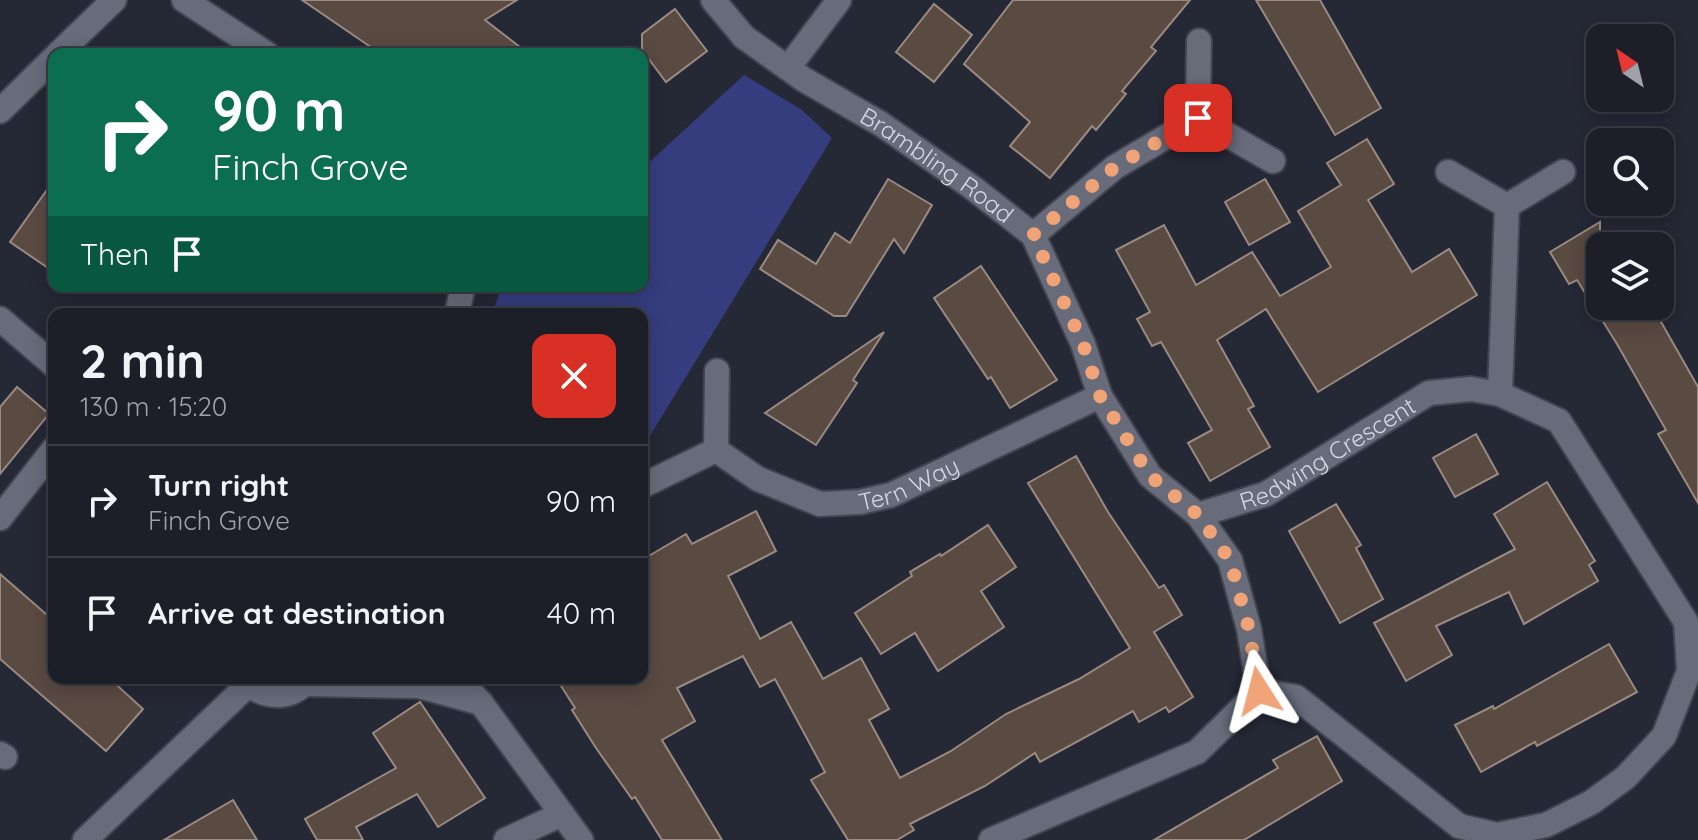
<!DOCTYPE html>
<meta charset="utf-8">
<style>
:root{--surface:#1c1e28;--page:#292b34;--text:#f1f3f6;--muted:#a0a2a8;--line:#3a3c45}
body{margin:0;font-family:Quicksand,sans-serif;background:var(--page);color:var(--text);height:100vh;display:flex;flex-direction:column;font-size:30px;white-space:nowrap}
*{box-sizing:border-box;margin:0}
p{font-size:26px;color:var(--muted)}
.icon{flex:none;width:44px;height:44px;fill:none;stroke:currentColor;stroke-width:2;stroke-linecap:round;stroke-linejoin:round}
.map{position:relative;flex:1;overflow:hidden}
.panel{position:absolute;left:48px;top:308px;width:600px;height:376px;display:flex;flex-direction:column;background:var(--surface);border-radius:16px;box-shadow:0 4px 20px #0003,0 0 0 2px var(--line)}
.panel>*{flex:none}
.top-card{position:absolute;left:48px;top:48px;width:600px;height:244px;border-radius:16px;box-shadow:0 4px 20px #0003,0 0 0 2px var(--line);background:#0b6e4f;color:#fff;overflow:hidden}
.needle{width:52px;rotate:325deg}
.buttons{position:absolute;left:1586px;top:24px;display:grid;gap:16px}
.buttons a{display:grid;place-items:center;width:88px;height:88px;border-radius:16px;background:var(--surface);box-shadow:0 4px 20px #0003,0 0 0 2px var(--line);font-size:40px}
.pin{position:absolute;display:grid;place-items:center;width:68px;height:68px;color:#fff;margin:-34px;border-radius:16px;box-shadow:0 4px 12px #0006}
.me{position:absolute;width:88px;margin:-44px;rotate:351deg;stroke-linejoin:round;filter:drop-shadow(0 0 6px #0008)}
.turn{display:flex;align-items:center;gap:28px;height:168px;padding:0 32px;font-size:36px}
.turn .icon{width:104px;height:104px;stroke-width:2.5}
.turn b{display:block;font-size:56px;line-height:68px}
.then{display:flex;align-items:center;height:76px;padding:0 32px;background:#0003;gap:16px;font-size:30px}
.round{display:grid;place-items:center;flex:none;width:84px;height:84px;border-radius:16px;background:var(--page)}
.headline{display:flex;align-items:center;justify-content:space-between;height:136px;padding:0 32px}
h1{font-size:48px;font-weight:700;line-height:60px}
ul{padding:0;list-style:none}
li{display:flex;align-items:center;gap:24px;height:112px;padding:0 32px;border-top:2px solid var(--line)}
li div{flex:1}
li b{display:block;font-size:30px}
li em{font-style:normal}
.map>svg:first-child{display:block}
.green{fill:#353d7f}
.building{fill:#594a42;stroke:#9a8a81;stroke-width:2}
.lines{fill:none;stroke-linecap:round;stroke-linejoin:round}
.minor-casing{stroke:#42444f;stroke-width:28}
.minor{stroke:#676b7a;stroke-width:24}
.route{stroke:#efa377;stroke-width:14;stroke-dasharray:0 25.2}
.labels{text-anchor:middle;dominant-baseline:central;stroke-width:8;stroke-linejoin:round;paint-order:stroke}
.street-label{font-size:24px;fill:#d5d7e0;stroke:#1c1f2b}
</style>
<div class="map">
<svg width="1698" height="840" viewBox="0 0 1698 840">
<rect width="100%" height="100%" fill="#252835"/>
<path class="green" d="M 744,75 L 802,110 L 832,138 L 642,449 L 642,314 L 492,314 L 502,286 L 642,286 L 642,169 Z"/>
<g class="building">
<path d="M 302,0 L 517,0 L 485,20 L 529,54 L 381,54 Z"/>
<path d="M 1013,0 L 1190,0 L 1151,47 L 1156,51 L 1122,91 L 1126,94 L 1096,130 L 1092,126 L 1050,178 L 1010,146 L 1030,122 L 964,64 Z"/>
<path d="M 1256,0 L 1320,0 L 1381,108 L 1335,135 Z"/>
<path d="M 934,4 L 972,35 L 934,82 L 896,52 Z"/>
<path d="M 675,9 L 707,51 L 666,82 L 642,50 L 642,34 Z"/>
<path d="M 1367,139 L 1394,184 L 1368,200 L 1412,272 L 1449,249 L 1477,295 L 1318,392 L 1266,309 L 1217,340 L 1254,406 L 1248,409 L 1270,447 L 1210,481 L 1188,443 L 1212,430 L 1161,342 L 1152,346 L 1137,319 L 1150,312 L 1116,250 L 1164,225 L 1196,285 L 1252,252 L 1280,296 L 1331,267 L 1298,211 L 1341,185 L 1327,163 Z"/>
<path d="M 888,179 L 932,205 L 904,253 L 894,239 L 846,316 L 834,316 L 760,269 L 778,240 L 816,264 L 835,233 L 850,243 Z"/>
<path d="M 1265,179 L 1290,222 L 1249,245 L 1225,202 Z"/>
<path d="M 54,180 L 54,272 L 10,242 Z"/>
<path d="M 1600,222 L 1600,306 L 1652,306 L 1698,387 L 1698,503 L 1658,434 L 1666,430 L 1617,344 L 1577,280 L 1569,284 L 1550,252 Z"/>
<path d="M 981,266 L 1057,380 L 1010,408 L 991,377 L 988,379 L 934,298 Z"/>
<path d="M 884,332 L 853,380 L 857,383 L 816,445 L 765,413 Z"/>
<path d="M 17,387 L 49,414 L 0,474 L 0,407 Z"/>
<path d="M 1476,434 L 1498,474 L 1455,497 L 1433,458 Z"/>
<path d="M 1076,456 L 1108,512 L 1159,588 L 1164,585 L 1182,615 L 1154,632 L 1193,697 L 1169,712 L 1166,707 L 1139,722 L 1133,711 L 1040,762 L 1035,753 L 985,786 L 910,824 L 914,830 L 897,840 L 848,840 L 811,780 L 825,772 L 775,679 L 760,687 L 743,656 L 677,688 L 695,721 L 662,740 L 722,840 L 662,840 L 635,797 L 632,799 L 596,748 L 572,710 L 575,708 L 556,678 L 642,678 L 642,560 L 686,534 L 692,544 L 756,511 L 776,551 L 728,576 L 760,639 L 791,622 L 823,679 L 861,658 L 889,709 L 869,720 L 900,778 L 951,751 L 1006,714 L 1079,679 L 1130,648 L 1028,483 Z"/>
<path d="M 1547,482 L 1595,561 L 1589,565 L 1598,581 L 1524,624 L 1509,592 L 1436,626 L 1452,655 L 1406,681 L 1374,623 L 1515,549 L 1494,514 Z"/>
<path d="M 1336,504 L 1361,545 L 1356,548 L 1383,599 L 1340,623 L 1289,531 Z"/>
<path d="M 988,525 L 1016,567 L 981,591 L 1004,627 L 938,671 L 915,633 L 881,654 L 855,613 L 912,576 L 910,572 L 940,554 L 941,556 Z"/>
<path d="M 0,574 L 54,621 L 54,678 L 109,678 L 143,709 L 106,751 L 0,659 Z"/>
<path d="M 1609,644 L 1637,692 L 1537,746 L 1535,742 L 1481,772 L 1455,725 L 1493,706 L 1494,709 Z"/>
<path d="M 420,702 L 485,798 L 438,827 L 417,794 L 356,827 L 363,840 L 317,840 L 305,819 L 396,768 L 373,733 Z"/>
<path d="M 1317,736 L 1342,781 L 1244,840 L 1154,840 L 1278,768 L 1273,760 Z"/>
<path d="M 233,800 L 257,840 L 164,840 Z"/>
</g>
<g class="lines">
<g class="minor-casing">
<g id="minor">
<path d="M 184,0 L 267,54"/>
<path id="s1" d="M 713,0 L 744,37 L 803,79 L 881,124 L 973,188 L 1033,235 L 1083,344 L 1100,396 L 1150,476 L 1198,515 L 1230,560 L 1249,629 L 1259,691 L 1197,752 L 991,840"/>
<path d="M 58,54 L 114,0"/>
<path d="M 788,68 L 839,0"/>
<path d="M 0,111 L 54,58"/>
<path d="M 1198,118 L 1273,161"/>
<path d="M 1448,172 L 1507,206 L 1563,172"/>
<path d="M 1033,235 L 1115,167 L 1198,118 L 1199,41"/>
<path d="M 458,309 L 463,286"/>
<path d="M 0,319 L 54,365"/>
<path d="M 1500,394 L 1507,206"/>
<path id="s2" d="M 716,450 L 758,479 L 820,504 L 860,502 L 891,495 L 1100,396"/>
<path d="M 644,485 L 716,450 L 717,371"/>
<path id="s3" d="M 1198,515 L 1266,494 L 1429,393 L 1471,389 L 1500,394 L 1559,421 L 1686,622 L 1689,671 L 1664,736 L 1626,777 L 1592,802 L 1546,825 L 1497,835 L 1459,826 L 1296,697 L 1259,691"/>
<path d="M 0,518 L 54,449"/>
<path d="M 242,678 C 259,699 293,702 309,678"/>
<path d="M 458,678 L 481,703 L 581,840"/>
<path d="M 305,684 L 419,686 L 481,703"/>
<path d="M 0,754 L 5,757"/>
<path d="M 85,840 L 248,685"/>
<path d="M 506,840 L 562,814"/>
</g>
</g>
<use href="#minor" class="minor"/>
</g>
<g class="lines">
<path class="route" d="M 1198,118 L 1115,167 L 1033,235 L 1083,344 L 1100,396 L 1150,476 L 1198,515 L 1230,560 L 1249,629 L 1259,691"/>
</g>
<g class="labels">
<g class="street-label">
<text stroke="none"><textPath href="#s1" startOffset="280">Brambling Road</textPath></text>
<text stroke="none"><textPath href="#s3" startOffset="144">Redwing Crescent</textPath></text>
<text stroke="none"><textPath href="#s2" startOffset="210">Tern Way</textPath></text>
</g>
</g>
</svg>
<div class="buttons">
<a><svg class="needle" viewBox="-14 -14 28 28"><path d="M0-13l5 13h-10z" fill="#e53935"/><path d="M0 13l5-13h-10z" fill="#a0a2a8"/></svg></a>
<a><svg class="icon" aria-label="search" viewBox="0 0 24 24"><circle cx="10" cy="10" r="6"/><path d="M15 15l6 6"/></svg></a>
<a><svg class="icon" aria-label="layers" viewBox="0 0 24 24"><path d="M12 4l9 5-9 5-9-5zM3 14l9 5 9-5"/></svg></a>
</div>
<div class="pin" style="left:1198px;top:118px;background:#d93025"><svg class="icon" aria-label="arrive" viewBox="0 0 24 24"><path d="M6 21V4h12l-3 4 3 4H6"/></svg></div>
<svg class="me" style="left:1259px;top:691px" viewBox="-20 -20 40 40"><path d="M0-17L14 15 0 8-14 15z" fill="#efa377" stroke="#fff" stroke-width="4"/></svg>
<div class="top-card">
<div class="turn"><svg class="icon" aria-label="right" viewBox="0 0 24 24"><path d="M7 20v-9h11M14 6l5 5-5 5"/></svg><div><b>90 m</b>Finch Grove</div></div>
<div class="then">Then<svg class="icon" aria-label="arrive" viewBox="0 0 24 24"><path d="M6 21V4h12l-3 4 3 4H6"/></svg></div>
</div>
<section class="panel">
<div class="headline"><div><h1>2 min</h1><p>130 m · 15:20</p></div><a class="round" style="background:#d93025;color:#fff"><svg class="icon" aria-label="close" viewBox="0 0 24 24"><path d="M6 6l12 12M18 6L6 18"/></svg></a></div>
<ul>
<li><svg class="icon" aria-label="right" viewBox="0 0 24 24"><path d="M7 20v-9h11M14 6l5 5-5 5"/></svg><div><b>Turn right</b><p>Finch Grove</p></div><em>90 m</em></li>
<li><svg class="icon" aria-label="arrive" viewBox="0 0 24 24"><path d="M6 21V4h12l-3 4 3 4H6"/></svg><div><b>Arrive at destination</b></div><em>40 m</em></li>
</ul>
</section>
</div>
